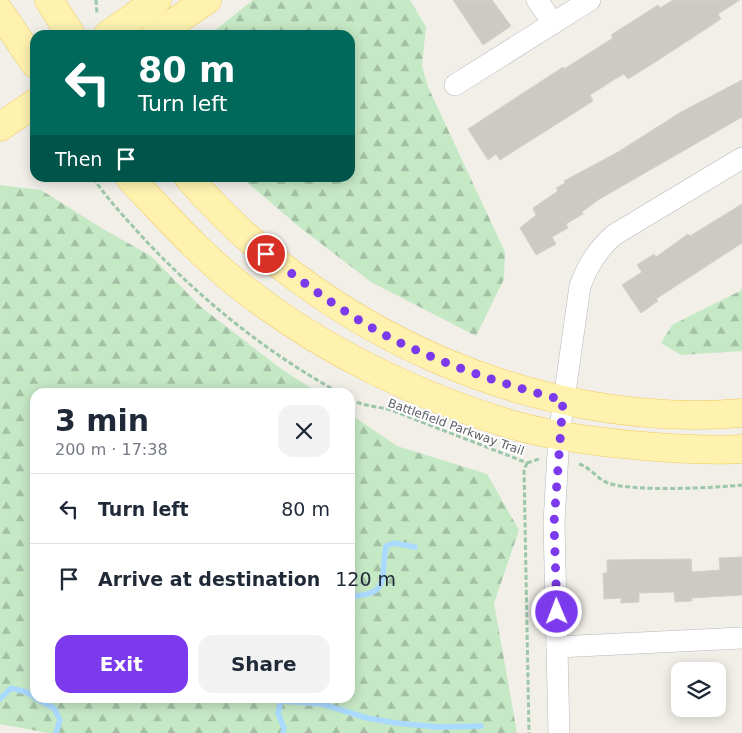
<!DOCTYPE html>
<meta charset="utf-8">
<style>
:root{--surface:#fff;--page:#f2f2f3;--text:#1f2937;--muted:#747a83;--line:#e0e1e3;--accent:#7c3aed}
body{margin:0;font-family:"DejaVu Sans",sans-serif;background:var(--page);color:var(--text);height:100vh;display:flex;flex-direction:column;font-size:19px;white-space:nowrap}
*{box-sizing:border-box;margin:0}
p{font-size:16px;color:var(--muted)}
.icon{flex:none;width:28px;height:28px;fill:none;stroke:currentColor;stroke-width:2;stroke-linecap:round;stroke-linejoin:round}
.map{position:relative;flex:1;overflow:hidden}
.sheet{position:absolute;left:30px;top:388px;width:325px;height:315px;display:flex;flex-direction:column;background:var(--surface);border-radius:15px;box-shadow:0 2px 12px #0003}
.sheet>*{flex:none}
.top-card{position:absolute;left:30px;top:30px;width:325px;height:152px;border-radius:15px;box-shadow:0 2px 12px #0003;background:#00695c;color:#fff;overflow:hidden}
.tools{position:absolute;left:671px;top:662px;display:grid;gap:10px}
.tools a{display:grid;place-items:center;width:55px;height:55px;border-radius:10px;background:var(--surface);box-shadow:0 2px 12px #0003;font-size:25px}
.pin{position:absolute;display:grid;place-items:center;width:42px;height:42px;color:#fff;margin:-21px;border:2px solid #fff;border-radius:50%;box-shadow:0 1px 5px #0007}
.me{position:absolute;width:55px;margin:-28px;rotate:359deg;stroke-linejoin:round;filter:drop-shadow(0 0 4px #0008)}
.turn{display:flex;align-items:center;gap:18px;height:105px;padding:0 25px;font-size:22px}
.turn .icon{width:65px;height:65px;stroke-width:2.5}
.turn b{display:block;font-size:35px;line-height:42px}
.then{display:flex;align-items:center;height:48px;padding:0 25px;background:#0003;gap:10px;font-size:19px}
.round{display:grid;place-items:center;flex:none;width:52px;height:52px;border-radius:15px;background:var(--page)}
.summary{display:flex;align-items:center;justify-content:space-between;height:85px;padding:0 25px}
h1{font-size:30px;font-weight:700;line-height:38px}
.cta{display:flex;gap:10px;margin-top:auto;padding:10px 25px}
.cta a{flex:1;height:58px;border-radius:15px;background:var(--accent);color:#fff;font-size:20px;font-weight:700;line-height:58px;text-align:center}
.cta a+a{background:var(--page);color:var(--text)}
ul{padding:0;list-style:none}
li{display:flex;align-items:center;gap:15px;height:70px;padding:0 25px;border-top:1px solid var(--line)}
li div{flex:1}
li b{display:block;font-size:19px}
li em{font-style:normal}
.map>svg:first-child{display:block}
.forest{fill:url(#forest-firs)}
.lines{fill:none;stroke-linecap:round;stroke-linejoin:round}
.stream{stroke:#aadaff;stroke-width:5.5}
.building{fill:#cccac5;stroke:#d6d1c6}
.minor-casing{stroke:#b5b8bc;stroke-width:22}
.major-casing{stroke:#f2c960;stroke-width:29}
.path{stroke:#9cc7a9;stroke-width:3;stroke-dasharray:5 2.5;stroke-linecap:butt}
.minor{stroke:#fff;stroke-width:21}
.major{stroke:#fff2af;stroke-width:28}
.route{stroke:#7c3aed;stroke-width:9;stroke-dasharray:0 16.2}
.labels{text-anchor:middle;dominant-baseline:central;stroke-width:4;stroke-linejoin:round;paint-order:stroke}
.street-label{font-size:12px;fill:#5f6368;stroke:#fff}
</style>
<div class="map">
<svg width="742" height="733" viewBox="0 0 742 733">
<defs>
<pattern id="forest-firs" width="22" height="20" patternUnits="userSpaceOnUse" patternTransform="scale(1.25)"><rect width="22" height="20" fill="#c5e8c5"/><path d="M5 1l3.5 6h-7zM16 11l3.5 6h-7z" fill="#a3c0a4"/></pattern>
</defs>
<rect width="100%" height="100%" fill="#f1efe8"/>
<g class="forest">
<path d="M 253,0 L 410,0 L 426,27 L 422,66 L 428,87 L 505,252 L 504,279 L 476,336 L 371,282 L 297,225 L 242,178 L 350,178 L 350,35 L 209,35 Z"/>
<path d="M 0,185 L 41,190 L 103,229 L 151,256 L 201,307 L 280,368 L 317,392 L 35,392 L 35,698 L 350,698 L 350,414 L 397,446 L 487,474 L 519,530 L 494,603 L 517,733 L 48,733 L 0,724 Z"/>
<path d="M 742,290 L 742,351 L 681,355 L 661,343 L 672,325 Z"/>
</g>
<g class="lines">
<g class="stream">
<path d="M 350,596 C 392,596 380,576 386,546 L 394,543 L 415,547"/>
<path d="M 35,698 L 54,708 L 60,720 L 56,733"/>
<path d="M 0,699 L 11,688 L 26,692 L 35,697"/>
<path d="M 283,733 L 284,728 L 278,713 L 281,701 L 322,704 L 367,718 L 396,723 L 438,727 L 481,726"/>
</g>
</g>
<g class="building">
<path d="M 453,0 L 492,0 L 511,26 L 483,45 Z"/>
<path d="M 673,0 L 740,0 L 718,14 L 721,19 L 657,61 L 628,79 L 624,74 L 615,79 L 590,95 L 593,101 L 500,160 L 496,154 L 488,160 L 468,129 L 563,67 L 564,69 L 613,38 L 611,35 L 658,5 L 660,8 Z"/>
<path d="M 742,80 L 742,117 L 598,200 L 582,212 L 583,214 L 566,224 L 568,228 L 552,237 L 556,244 L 536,255 L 520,228 L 536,215 L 533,208 L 558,191 L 556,188 L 565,183 L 564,181 L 618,152 L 681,112 Z"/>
<path d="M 742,204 L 742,243 L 656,299 L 658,301 L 641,313 L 622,285 L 642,272 L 637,265 L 654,254 L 656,257 L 688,234 L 690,236 Z"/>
<path d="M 742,557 L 742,595 L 692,598 L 692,601 L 675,602 L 674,592 L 639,593 L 639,602 L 621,603 L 621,598 L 604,599 L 603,573 L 607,573 L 607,560 L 691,559 L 692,572 L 720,570 L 719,558 Z"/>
</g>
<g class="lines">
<g class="minor-casing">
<g id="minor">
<path d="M 537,0 L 553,23"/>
<path d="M 455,85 L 590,0"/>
<path d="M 557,647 L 742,638"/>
<path d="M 559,733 L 554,523 L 559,435 L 580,286 C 588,265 597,250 614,235 L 742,158"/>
</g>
</g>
<g class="major-casing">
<g id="major">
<path d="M 49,0 L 71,35"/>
<path d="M 0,12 L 35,64"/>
<path d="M 108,35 L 157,0"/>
<path d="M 155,35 L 207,0"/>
<path d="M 0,127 L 35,103"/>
<path d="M 130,178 C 166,216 202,257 244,289 C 322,350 418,397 513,425 C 559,438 608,443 655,447 C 684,449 713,451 742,449"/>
<path d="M 189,178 C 322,332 537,430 742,413"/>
</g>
</g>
<g class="path">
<path d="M 96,0 L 97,14"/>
<path d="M 93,178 C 109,201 128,221 147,242 C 204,302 266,352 338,392"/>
<path d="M 350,399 C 364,407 379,406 394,411 C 438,429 483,445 527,463"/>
<path d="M 527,463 L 524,470 L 529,733"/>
<path d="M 527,463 L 539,459"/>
<path d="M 579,464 C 590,467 597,479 608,483 C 632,492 714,488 742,485"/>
</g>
<use href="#minor" class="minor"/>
<use href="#major" class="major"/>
</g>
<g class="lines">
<path class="route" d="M 266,254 C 313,290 362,327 416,350 C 463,371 513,387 563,400 L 554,523 L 557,612"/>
</g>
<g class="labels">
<g class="street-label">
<text transform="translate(456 427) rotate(20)">Battlefield Parkway Trail</text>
</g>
</g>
</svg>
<div class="tools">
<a><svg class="icon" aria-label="layers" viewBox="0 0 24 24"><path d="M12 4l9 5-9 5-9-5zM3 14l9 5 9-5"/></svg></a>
</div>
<div class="pin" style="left:266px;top:254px;background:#d93025"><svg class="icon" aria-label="arrive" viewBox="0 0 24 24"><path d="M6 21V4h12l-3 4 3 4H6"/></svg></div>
<svg class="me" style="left:557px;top:612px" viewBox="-20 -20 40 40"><circle r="17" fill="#7c3aed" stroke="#fff" stroke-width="3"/><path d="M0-11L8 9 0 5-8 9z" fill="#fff"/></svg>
<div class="top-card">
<div class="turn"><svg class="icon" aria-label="left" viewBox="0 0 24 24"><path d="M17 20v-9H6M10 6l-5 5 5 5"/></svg><div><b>80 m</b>Turn left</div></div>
<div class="then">Then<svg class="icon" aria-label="arrive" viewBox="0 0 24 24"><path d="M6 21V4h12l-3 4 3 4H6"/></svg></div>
</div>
<section class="sheet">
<div class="summary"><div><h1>3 min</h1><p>200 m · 17:38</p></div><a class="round"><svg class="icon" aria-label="close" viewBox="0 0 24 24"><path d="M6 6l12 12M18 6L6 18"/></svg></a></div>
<ul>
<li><svg class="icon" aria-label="left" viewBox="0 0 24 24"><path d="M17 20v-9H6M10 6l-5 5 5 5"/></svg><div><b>Turn left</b></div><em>80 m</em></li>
<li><svg class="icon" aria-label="arrive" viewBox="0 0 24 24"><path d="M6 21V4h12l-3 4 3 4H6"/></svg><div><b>Arrive at destination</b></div><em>120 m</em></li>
</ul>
<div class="cta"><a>Exit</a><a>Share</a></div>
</section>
</div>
